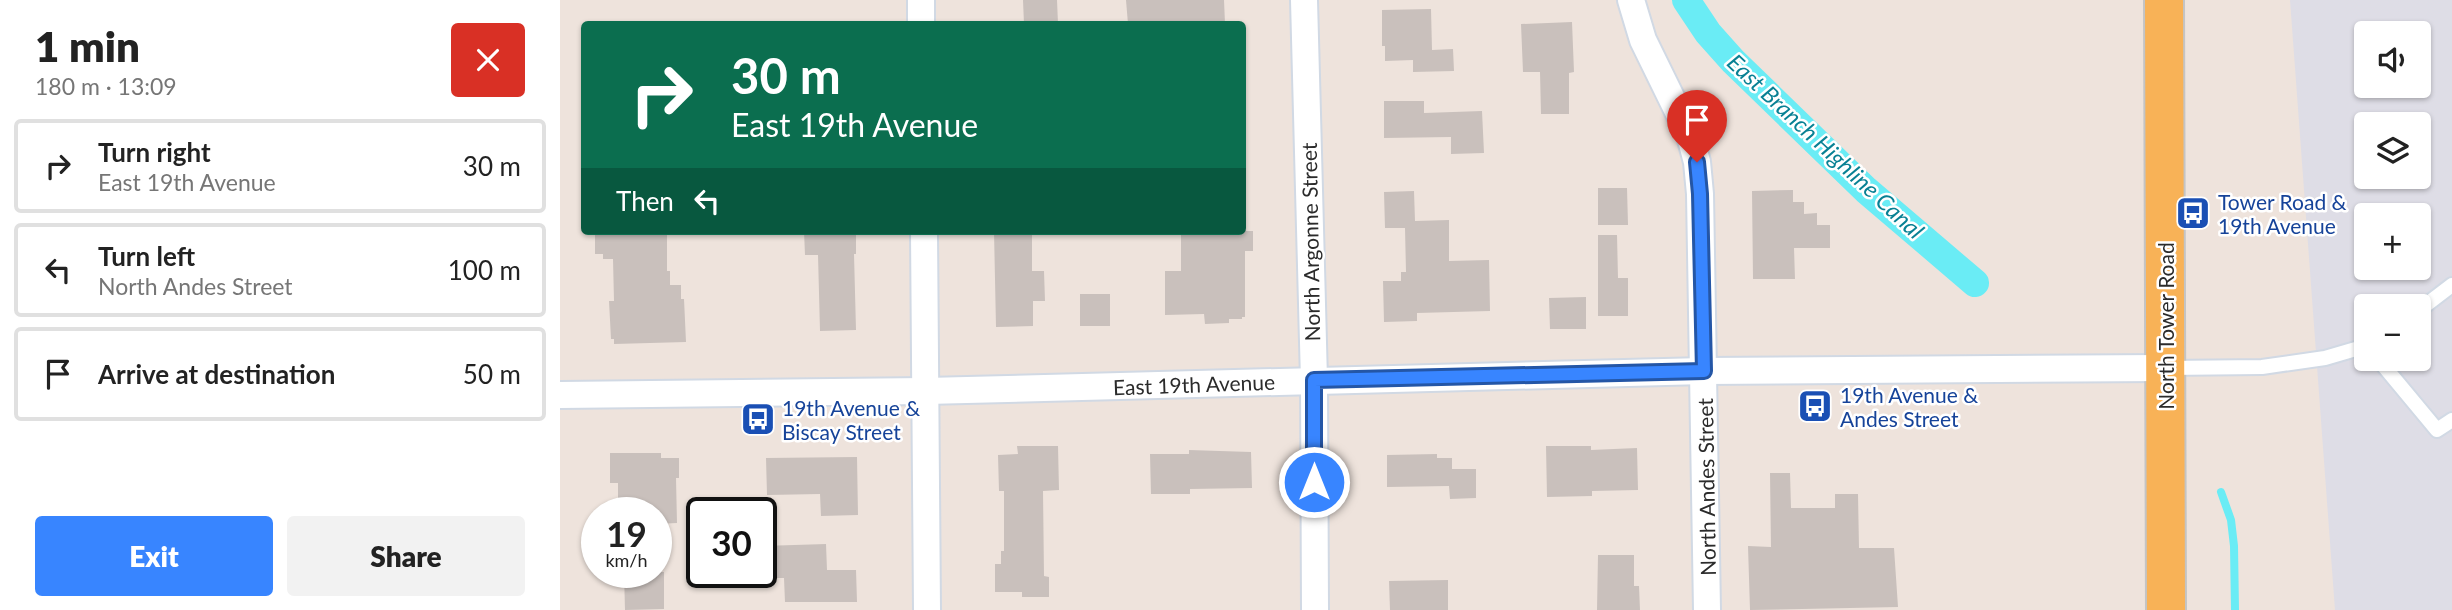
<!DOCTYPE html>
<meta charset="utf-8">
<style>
:root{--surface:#fff;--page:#f2f2f2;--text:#222;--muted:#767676;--line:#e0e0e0;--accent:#3885ff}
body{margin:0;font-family:Lato,sans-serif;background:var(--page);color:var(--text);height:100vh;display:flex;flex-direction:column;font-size:26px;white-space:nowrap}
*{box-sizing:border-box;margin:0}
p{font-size:23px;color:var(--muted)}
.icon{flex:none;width:38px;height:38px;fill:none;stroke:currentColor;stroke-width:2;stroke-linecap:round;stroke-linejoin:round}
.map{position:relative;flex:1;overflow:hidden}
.sheet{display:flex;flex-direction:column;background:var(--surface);width:560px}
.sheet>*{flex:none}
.hud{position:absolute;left:21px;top:21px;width:665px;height:214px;border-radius:7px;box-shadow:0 2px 5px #0004;background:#0b6e4f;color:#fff;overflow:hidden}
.buttons{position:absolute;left:1794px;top:21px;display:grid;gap:14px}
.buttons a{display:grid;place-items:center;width:77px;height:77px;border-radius:7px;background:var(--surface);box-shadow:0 2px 5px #0004;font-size:35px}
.speed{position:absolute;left:21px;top:497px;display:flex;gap:14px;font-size:35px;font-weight:700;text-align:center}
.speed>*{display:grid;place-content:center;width:91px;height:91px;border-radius:50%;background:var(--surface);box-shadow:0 2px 5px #0004;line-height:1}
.speed small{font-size:18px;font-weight:400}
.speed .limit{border:4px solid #111;border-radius:10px;background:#fff;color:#111}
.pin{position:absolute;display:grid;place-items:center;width:60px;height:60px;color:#fff;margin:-72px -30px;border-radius:50% 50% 50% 0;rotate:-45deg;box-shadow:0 0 7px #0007}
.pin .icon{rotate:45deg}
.me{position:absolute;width:77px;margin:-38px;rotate:0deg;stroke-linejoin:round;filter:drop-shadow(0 0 5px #0008)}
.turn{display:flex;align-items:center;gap:24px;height:147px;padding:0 35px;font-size:32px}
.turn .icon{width:91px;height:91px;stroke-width:2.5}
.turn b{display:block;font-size:49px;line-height:60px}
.then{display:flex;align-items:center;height:66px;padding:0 35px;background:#0003;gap:14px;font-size:26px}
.round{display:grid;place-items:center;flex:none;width:74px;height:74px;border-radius:7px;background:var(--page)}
.head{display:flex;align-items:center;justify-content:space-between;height:119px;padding:0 35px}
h1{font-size:42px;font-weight:800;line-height:52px}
.primary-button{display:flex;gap:14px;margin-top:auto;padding:14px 35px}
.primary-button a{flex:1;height:80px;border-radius:7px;background:var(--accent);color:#fff;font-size:28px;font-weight:800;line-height:80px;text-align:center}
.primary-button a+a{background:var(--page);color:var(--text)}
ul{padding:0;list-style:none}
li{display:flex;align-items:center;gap:21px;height:94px;margin:0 14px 10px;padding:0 21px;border:4px solid var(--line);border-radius:7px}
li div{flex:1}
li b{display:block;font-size:26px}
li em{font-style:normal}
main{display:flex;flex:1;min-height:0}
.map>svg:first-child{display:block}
.industrial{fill:#dedde6;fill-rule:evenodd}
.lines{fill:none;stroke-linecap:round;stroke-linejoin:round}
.stream{stroke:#6aecf5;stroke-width:8}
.canal{stroke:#6aecf5;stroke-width:28}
.building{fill:#c9c0bc}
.service-casing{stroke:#d1d9e4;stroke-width:18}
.minor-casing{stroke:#d1d9e4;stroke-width:30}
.primary-casing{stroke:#c4c4c4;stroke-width:42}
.service{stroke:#fff;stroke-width:14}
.minor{stroke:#fff;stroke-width:26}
.primary{stroke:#f8b257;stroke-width:38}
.route-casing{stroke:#2456a6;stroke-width:18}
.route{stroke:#3885ff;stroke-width:12}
.labels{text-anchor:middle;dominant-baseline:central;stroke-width:5;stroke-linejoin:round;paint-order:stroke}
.transit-label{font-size:21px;fill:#164399;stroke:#fff;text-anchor:start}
.street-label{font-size:21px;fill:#2b2b2b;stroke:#fff}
.water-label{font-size:23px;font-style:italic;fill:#088194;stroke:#fff}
</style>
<main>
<section class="sheet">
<div class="head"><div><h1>1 min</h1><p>180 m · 13:09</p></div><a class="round" style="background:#d93025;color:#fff"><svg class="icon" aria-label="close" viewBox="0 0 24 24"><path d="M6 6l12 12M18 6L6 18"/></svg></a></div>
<ul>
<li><svg class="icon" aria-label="right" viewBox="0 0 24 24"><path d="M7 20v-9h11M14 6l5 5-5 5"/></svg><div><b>Turn right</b><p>East 19th Avenue</p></div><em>30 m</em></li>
<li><svg class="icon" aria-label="left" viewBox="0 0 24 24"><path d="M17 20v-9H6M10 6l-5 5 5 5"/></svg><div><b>Turn left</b><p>North Andes Street</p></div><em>100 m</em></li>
<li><svg class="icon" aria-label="arrive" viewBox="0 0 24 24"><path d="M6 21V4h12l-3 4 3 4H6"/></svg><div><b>Arrive at destination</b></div><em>50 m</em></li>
</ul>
<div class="primary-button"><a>Exit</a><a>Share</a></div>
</section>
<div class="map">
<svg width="1892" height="610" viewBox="0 0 1892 610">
<rect width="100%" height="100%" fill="#eee3dc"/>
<path class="industrial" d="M 1730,0 L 1892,0 L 1892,610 L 1775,610 ZM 1806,33 L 1858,33 L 1858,86 L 1806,86 ZM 1806,124 L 1858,124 L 1858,177 L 1806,177 ZM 1806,215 L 1858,215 L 1858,268 L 1806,268 ZM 1806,306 L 1858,306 L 1858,359 L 1806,359 Z"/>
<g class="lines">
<path class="stream" d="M 1661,492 L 1671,520 L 1674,546 L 1675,610"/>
<path class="canal" d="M 1126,0 L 1148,33 L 1173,61 L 1306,190 L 1415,283"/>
</g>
<g class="building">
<path d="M 463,0 L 497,0 L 498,24 L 464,24 Z"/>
<path d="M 566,0 L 664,0 L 665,24 L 568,24 Z"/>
<path d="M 871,9 L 872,50 L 893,49 L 894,71 L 853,72 L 853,60 L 825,61 L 825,46 L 822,46 L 822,10 Z"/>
<path d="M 1012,22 L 1014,72 L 1009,73 L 1009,114 L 981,114 L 980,72 L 963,72 L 961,24 Z"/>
<path d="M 824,101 L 864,101 L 864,113 L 922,111 L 924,153 L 891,154 L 891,137 L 824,138 Z"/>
<path d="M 1038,188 L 1067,188 L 1068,225 L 1038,225 Z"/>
<path d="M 1233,190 L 1233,202 L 1244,202 L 1244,214 L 1257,213 L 1257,225 L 1270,225 L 1270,248 L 1234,248 L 1235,279 L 1193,279 L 1192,191 Z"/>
<path d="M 854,191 L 855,221 L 889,220 L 889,261 L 929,260 L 930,311 L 857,313 L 857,321 L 824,322 L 823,281 L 841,281 L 841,272 L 846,272 L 845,228 L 825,228 L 824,192 Z"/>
<path d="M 42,231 L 107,231 L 107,271 L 110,271 L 110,285 L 121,285 L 121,299 L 124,299 L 126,342 L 54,344 L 54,339 L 51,339 L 49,301 L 54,301 L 53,259 L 43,259 L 43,254 L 35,254 L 35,233 L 42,233 Z"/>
<path d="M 244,231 L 296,231 L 296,254 L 294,254 L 296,330 L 260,331 L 258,255 L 245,255 Z"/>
<path d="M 434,231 L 472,231 L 472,271 L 484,271 L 485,301 L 473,301 L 473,326 L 436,327 Z"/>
<path d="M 621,231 L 693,231 L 693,251 L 685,251 L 685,317 L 682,317 L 682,319 L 669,319 L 669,323 L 645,324 L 644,314 L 605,315 L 605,271 L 621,271 Z"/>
<path d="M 1038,235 L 1057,235 L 1058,278 L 1068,278 L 1068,316 L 1038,316 Z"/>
<rect x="520" y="294" width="30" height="32"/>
<path d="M 1026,297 L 1026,329 L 990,329 L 989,298 Z"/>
<path d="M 457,446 L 498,446 L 499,490 L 483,491 L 484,576 L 489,577 L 489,597 L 462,597 L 462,592 L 435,592 L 435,564 L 441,564 L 441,551 L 444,551 L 444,491 L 439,491 L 438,455 L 458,454 Z"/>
<path d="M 986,446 L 1031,446 L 1031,450 L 1077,448 L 1078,490 L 1032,491 L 1032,496 L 987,497 Z"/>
<path d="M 629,450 L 691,452 L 692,488 L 630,489 L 630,494 L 591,494 L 590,454 L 629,454 Z"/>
<path d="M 50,453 L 101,453 L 101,458 L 119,458 L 119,478 L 116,478 L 117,523 L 96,524 L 96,513 L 58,513 L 58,483 L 50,483 Z"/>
<path d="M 877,454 L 877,458 L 892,458 L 892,469 L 916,469 L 916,498 L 890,499 L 889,486 L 827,487 L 827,455 Z"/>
<path d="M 297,457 L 298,515 L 261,516 L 260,494 L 207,495 L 206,458 Z"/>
<path d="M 1210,473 L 1230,473 L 1231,508 L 1275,508 L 1275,494 L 1298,494 L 1299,548 L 1334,548 L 1338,607 L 1190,610 L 1188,546 L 1211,547 Z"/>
<path d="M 266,544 L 267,570 L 296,570 L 297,602 L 225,602 L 224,578 L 213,578 L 213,569 L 201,570 L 201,546 Z"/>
<path d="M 1038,555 L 1074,555 L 1074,586 L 1079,586 L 1080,610 L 1037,610 Z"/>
<path d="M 64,572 L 104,572 L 104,609 L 65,610 Z"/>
<path d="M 888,580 L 888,610 L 830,610 L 829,581 Z"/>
</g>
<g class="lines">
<g class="service-casing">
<g id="service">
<path d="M 1858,311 L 1892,285"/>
<path d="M 1818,359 L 1877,430 L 1892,420"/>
<path d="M 1605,368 L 1702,367 L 1765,358 L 1806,346"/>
</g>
</g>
<g class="minor-casing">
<g id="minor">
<path d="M 361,0 L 361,24"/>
<path d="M 744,0 L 754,380 L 755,610"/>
<path d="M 1071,0 L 1083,40 L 1130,136 L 1137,162 L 1140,194 L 1147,610"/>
<path d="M 364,231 L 367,610"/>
<path d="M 0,395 L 366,391 L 1144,371 L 1604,368"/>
</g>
</g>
<g class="primary-casing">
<path id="primary" d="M 1604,0 L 1606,610"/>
</g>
<use href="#service" class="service"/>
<use href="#minor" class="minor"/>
<use href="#primary" class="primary"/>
</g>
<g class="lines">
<g class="route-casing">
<path id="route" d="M 754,482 L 754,380 L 1144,371 L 1140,194 L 1137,162"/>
</g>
<use href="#route" class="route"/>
</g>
<defs>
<g id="bus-square" transform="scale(1.75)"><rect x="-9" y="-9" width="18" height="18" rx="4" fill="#1a4fb4" stroke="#fff"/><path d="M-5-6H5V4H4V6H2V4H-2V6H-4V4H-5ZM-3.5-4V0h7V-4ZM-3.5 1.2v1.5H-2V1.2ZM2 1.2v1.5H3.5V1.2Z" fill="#fff"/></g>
</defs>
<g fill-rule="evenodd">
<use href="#bus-square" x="1633" y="213"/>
<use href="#bus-square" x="1255" y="406"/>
<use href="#bus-square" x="198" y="419"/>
</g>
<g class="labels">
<g class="transit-label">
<text x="1658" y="201">Tower Road &amp;<tspan x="1658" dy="24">19th Avenue</tspan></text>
<text x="1280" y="394">19th Avenue &amp;<tspan x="1280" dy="24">Andes Street</tspan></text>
<text x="222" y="407">19th Avenue &amp;<tspan x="222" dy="24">Biscay Street</tspan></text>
</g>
<g class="street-label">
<text transform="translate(750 242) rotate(-91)">North Argonne Street</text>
<text transform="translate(1605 326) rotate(-90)">North Tower Road</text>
<text transform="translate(634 384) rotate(-2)">East 19th Avenue</text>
<text transform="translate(1146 487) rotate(-91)">North Andes Street</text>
</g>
<g class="water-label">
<text transform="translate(1266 146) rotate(43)">East Branch Highline Canal</text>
</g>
</g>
</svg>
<div class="buttons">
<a><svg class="icon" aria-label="sound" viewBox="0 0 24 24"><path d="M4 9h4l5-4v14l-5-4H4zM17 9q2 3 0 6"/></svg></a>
<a><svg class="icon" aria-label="layers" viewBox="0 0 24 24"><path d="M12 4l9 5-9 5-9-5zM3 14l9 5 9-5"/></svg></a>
<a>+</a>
<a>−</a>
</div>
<div class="speed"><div>19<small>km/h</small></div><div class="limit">30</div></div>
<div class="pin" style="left:1137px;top:162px;background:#d93025"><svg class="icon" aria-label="arrive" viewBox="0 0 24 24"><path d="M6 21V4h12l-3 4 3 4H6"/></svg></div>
<svg class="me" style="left:754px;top:482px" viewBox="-20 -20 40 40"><circle r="17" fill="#3885ff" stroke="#fff" stroke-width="3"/><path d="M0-11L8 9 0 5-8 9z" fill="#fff"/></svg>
<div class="hud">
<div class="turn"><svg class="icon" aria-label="right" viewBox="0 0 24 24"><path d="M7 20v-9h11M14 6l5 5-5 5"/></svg><div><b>30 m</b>East 19th Avenue</div></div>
<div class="then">Then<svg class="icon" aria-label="left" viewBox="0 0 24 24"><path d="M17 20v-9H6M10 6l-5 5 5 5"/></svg></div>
</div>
</div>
</main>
